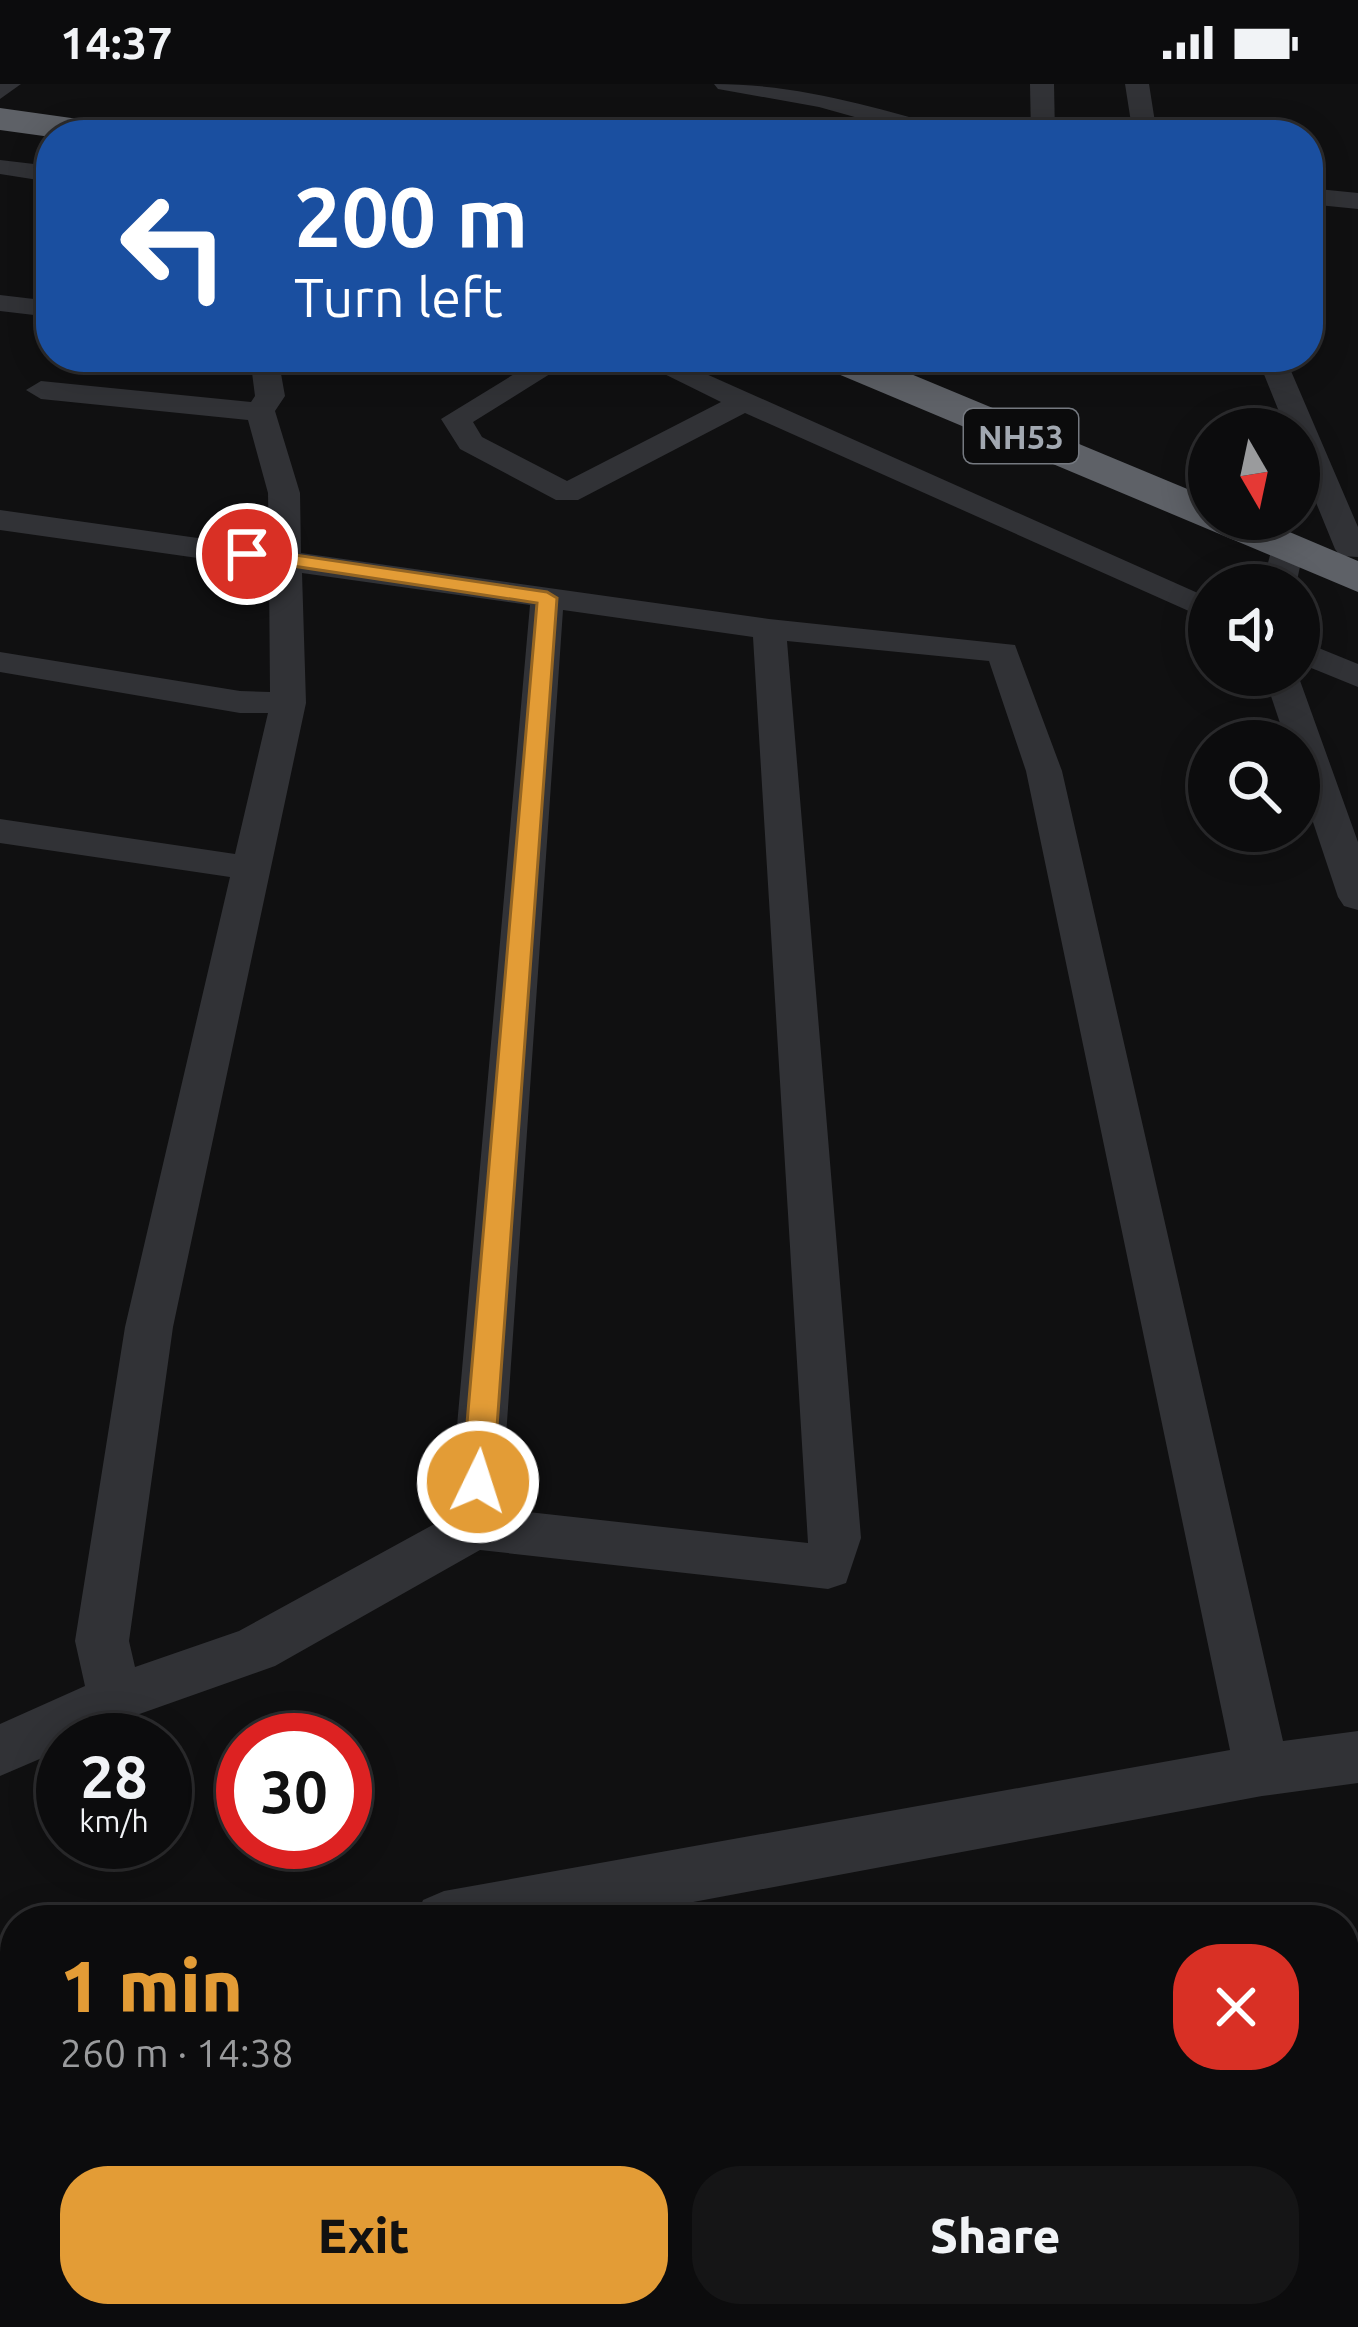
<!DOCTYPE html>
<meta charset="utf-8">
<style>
:root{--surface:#0c0c0d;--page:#151516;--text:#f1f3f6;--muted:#9a9b9d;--line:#2c2c2e;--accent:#e39c36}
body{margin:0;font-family:Ubuntu,sans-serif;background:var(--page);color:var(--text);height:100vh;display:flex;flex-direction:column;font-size:45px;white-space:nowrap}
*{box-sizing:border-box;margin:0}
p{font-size:39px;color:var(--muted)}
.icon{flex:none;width:66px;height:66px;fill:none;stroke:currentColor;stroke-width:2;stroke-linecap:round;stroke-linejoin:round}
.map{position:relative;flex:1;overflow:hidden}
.panel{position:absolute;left:0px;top:1821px;width:1359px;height:423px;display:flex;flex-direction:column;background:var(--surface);border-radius:48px 48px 0 0;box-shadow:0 6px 30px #0003,0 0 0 3px var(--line)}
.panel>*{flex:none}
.hud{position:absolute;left:36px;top:36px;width:1287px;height:252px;border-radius:48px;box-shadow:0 6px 30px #0003,0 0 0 3px var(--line);background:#1a4fa0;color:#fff;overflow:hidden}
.needle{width:78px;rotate:171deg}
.tools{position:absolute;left:1188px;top:324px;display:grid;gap:24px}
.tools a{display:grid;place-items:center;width:132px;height:132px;border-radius:50%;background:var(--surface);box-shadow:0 6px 30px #0003,0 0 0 3px var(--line);font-size:60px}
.speed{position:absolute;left:36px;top:1629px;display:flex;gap:24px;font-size:60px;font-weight:700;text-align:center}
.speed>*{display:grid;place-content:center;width:156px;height:156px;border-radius:50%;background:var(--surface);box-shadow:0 6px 30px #0003,0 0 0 3px var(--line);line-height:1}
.speed small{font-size:30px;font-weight:400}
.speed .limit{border:18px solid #d22;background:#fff;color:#111}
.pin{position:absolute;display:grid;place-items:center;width:102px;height:102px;color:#fff;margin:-51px;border:6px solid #fff;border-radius:50%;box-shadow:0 3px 12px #0007}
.me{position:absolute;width:132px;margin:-66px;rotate:4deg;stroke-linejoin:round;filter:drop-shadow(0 0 9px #0008)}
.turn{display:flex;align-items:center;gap:42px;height:252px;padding:0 60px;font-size:54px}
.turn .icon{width:156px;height:156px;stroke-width:2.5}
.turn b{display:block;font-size:84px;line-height:102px}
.round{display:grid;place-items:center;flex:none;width:126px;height:126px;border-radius:48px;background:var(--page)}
.overview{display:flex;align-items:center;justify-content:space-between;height:204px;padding:0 60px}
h1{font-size:72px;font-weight:800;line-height:90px;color:var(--accent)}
.button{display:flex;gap:24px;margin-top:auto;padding:24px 60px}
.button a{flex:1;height:138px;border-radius:48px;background:var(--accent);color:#111;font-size:48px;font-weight:800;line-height:138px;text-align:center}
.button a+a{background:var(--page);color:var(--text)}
.status{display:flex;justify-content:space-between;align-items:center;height:84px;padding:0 60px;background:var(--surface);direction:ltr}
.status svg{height:33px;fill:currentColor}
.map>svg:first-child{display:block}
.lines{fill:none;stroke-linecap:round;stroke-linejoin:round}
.minor{fill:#313236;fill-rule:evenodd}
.highway{fill:#5e6167;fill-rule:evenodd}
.route{fill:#e39c36;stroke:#946523;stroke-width:3}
.labels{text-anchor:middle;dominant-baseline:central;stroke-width:12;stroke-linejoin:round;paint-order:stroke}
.shield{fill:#0b0b0c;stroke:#757980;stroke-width:3}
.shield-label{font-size:33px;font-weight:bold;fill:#a2a8b1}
</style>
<div class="status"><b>14:37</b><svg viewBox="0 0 49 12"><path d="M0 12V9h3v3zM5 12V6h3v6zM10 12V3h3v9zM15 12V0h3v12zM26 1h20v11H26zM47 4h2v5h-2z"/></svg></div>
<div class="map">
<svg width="1358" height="2243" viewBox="0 0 1358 2243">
<rect width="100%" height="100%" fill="#101011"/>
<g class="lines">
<g class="minor">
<path d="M 0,0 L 21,0 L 0,15 Z"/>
<path d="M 714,0 C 799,0 874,23 955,46 L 958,51 L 919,51 L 819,23 L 718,5 Z"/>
<path d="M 1030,0 L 1054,0 L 1055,51 L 1031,51 Z"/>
<path d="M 1125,0 L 1149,0 L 1157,51 L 1133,51 Z"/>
<path d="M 0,76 L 51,82 L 51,98 L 0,90 Z"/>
<path d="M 1308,104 L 1358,109 L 1358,125 L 1308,120 Z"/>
<path d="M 0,211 L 51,217 L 51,233 L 0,227 Z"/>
<path d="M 250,273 L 278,273 L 285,312 L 275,327 L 300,409 L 301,469 L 769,535 L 1015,561 L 1062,687 L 1283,1657 L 1358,1647 L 1358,1699 L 1262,1712 L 597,1836 L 415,1836 L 423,1816 L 444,1807 L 1230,1666 L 1026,687 L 989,577 L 787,557 L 861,1454 L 846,1499 L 828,1505 L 480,1466 L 275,1582 L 131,1633 L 82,1656 L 63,1656 L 63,1665 L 0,1692 L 0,1640 L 85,1602 L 75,1557 L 125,1243 L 230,793 L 0,759 L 0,735 L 235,770 L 268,629 L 240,629 L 0,588 L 0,568 L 240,607 L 270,608 L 269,484 L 0,446 L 0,426 L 269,464 L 268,409 L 248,336 L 41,315 L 26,306 L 41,297 L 251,318 L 255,312 ZM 302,489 L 530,521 L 449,1432 L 239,1547 L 135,1583 L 129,1557 L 173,1243 L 306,619 ZM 563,526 L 753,553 L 808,1459 L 501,1425 Z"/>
<path d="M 542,273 L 577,273 L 473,338 L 482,353 L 567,397 L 721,318 L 630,273 L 668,273 L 1209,514 L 1209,536 L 745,329 L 578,416 L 556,416 L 460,365 L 441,335 Z"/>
<path d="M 1257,273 L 1285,273 L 1358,443 L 1358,473 L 1340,472 L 1335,465 L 1299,377 L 1299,345 L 1286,345 Z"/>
<path d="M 1288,454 L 1304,464 L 1296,501 L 1262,501 L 1272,464 Z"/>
<path d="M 1299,556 L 1358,580 L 1358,603 L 1299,579 Z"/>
<path d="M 1264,591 L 1298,591 L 1358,758 L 1358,826 L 1344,822 L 1338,813 L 1299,696 L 1299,657 L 1286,657 Z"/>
<path d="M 15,1891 L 15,1951 L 0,1954 L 0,1894 Z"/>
<path d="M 1358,2053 L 1358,2117 L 1344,2120 L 1344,2056 Z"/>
<path d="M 628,2229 L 794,2229 L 788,2243 L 630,2243 Z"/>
</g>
<g class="highway">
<path d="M 0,24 L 114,40 L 127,43 L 132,51 L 51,53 L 0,46 Z"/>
<path d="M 813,273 L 870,273 L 1209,414 L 1209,435 L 1259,435 L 1358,477 L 1358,508 L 819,282 Z"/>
</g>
</g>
<path class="route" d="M 247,464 L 547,508 L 557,514 L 493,1398 L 488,1407 L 478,1410 L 467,1407 L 462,1398 L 537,519 L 240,474 L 237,470 Z"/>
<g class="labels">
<rect class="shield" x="964" y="325" width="114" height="54" rx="9"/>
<g class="shield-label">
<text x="1021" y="352">NH53</text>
</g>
</g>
</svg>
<div class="tools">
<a><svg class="needle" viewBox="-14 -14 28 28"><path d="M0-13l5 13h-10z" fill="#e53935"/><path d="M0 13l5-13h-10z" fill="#9a9b9d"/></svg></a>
<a><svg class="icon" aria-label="sound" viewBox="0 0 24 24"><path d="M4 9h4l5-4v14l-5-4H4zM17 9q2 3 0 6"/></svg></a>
<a><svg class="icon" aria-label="search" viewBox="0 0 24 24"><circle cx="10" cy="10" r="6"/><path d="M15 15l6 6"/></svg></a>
</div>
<div class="speed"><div>28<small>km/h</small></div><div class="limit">30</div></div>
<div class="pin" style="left:247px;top:470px;background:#d93025"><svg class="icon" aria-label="arrive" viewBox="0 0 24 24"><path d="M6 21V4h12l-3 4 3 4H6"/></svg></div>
<svg class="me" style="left:478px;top:1398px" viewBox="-20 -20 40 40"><circle r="17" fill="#e39c36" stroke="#fff" stroke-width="3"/><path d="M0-11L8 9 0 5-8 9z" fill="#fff"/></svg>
<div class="hud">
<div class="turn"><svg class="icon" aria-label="left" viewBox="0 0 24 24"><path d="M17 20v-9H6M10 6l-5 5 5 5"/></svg><div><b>200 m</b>Turn left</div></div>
</div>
<section class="panel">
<div class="overview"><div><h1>1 min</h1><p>260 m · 14:38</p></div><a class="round" style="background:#d93025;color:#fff"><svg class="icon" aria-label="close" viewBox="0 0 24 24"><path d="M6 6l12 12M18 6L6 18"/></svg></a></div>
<div class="button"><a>Exit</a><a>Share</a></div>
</section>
</div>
